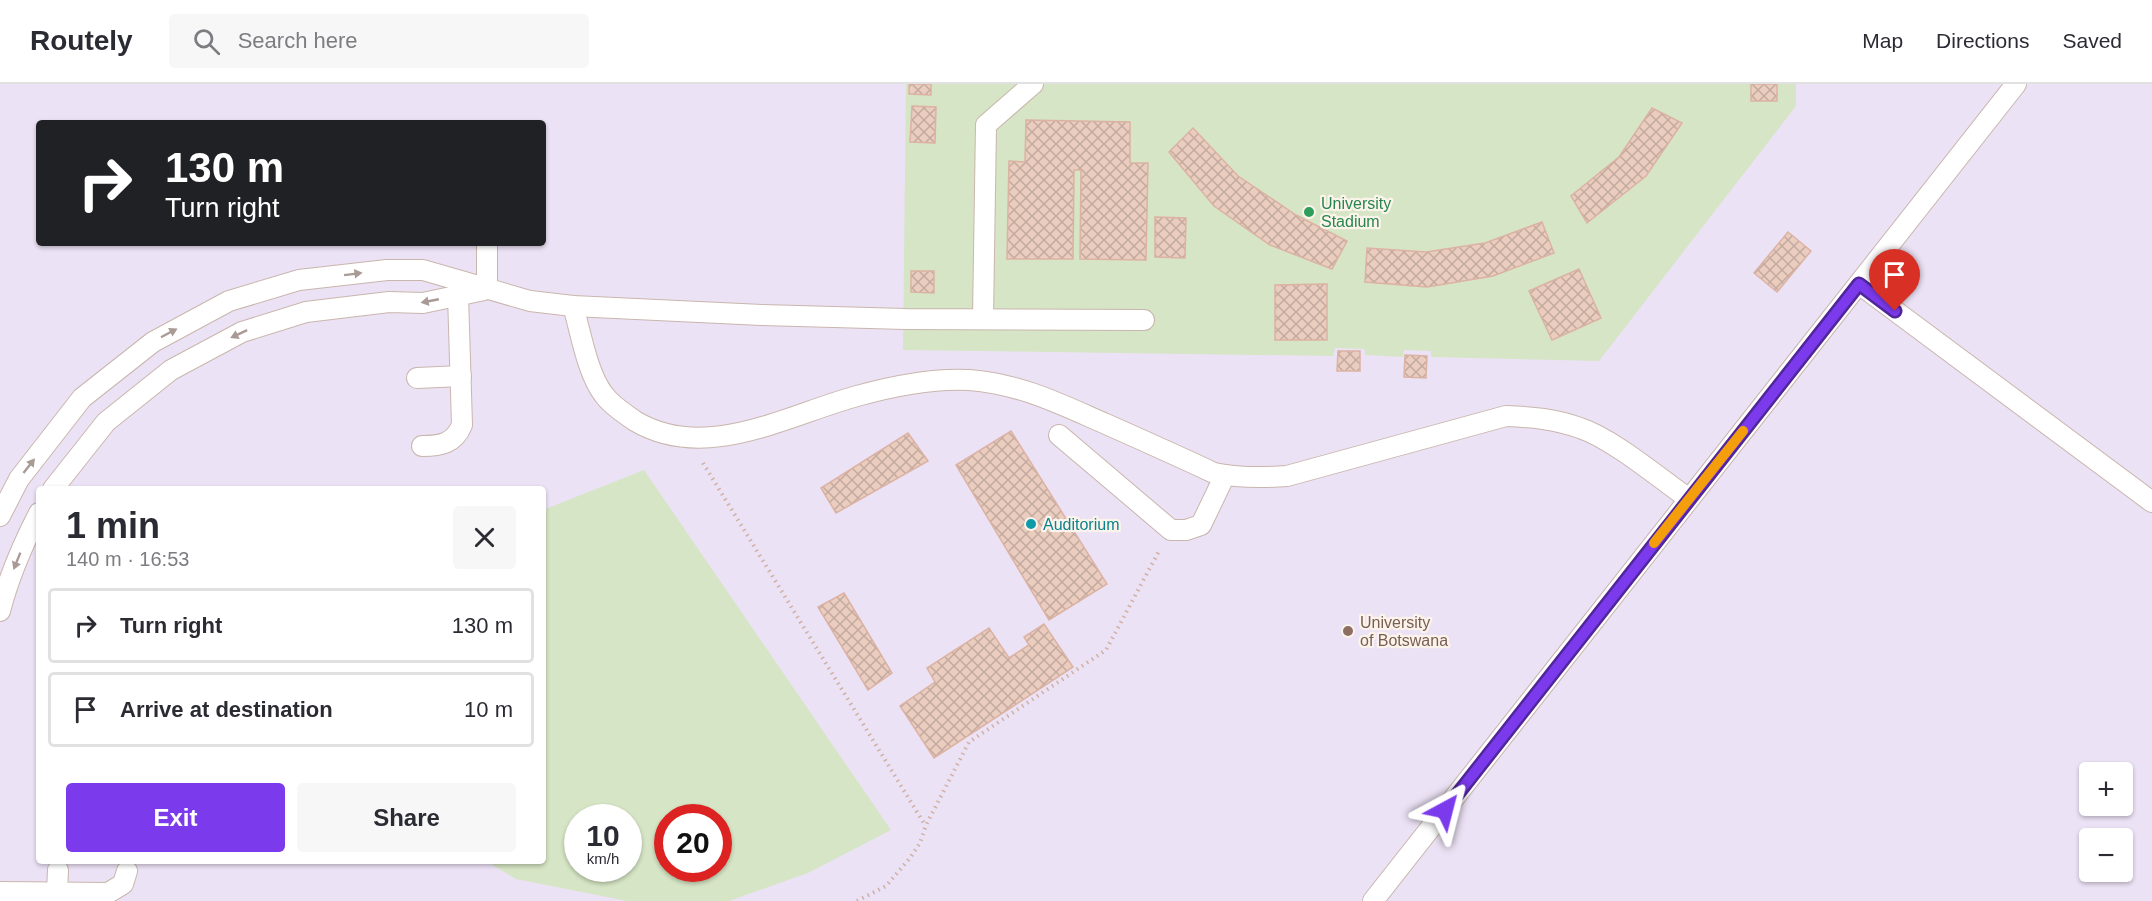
<!DOCTYPE html>
<meta charset="utf-8">
<style>
:root{--surface:#fff;--page:#f7f7f7;--text:#2b2b33;--muted:#7c7c81;--line:#e1e1e2;--accent:#7c3aed}
body{margin:0;font-family:Helvetica,sans-serif;background:var(--page);color:var(--text);height:100vh;display:flex;flex-direction:column;font-size:22px;white-space:nowrap}
*{box-sizing:border-box;margin:0}
p{font-size:20px;color:var(--muted)}
.icon{flex:none;width:33px;height:33px;fill:none;stroke:currentColor;stroke-width:2;stroke-linecap:round;stroke-linejoin:round}
.map{position:relative;flex:1;overflow:hidden}
.sheet{position:absolute;left:36px;top:402px;width:510px;height:378px;display:flex;flex-direction:column;background:var(--surface);border-radius:6px;box-shadow:0 2px 4px #0004}
.sheet>*{flex:none}
.top-card{position:absolute;left:36px;top:36px;width:510px;height:126px;border-radius:6px;box-shadow:0 2px 4px #0004;background:#202124;color:#fff;overflow:hidden}
.buttons{position:absolute;left:2079px;top:678px;display:grid;gap:12px}
.buttons a{display:grid;place-items:center;width:54px;height:54px;border-radius:6px;background:var(--surface);box-shadow:0 2px 4px #0004;font-size:30px}
.speed{position:absolute;left:564px;top:720px;display:flex;gap:12px;font-size:30px;font-weight:700;text-align:center}
.speed>*{display:grid;place-content:center;width:78px;height:78px;border-radius:50%;background:var(--surface);box-shadow:0 2px 4px #0004;line-height:1}
.speed small{font-size:15px;font-weight:400}
.speed .limit{border:9px solid #d22;background:#fff;color:#111}
.pin{position:absolute;display:grid;place-items:center;width:51px;height:51px;color:#fff;margin:-62px -26px;border-radius:50% 50% 50% 0;rotate:-45deg;box-shadow:0 0 6px #0007}
.pin .icon{rotate:45deg}
.me{position:absolute;width:66px;margin:-33px;rotate:38deg;stroke-linejoin:round;filter:drop-shadow(0 0 4px #0008)}
.turn{display:flex;align-items:center;gap:21px;height:126px;padding:0 30px;font-size:27px}
.turn .icon{width:78px;height:78px;stroke-width:2.5}
.turn b{display:block;font-size:42px;line-height:51px}
.round{display:grid;place-items:center;flex:none;width:63px;height:63px;border-radius:6px;background:var(--page)}
.headline{display:flex;align-items:center;justify-content:space-between;height:102px;padding:0 30px}
h1{font-size:36px;font-weight:700;line-height:45px}
.cta{display:flex;gap:12px;margin-top:auto;padding:12px 30px}
.cta a{flex:1;height:69px;border-radius:6px;background:var(--accent);color:#fff;font-size:24px;font-weight:700;line-height:69px;text-align:center}
.cta a+a{background:var(--page);color:var(--text)}
ul{padding:0;list-style:none}
li{display:flex;align-items:center;gap:18px;height:75px;margin:0 12px 9px;padding:0 18px;border:3px solid var(--line);border-radius:6px}
li div{flex:1}
li b{display:block;font-size:22px}
li em{font-style:normal}
header{display:flex;align-items:center;gap:36px;box-sizing:border-box;height:84px;padding:0 30px;background:var(--surface);border-bottom:2px solid var(--line)}
header strong{font-size:28px}
nav{display:flex;gap:33px;margin-inline-start:auto;font-size:21px}
.search{width:420px;height:54px;background:var(--page);display:flex;align-items:center;gap:15px;box-sizing:border-box;padding:0 21px;border-radius:6px;color:var(--muted);font-size:22px}
.map>svg:first-child{display:block}
.education{fill:#ece2f5;fill-rule:evenodd}
.grass{fill:#d6e5c5;fill-rule:evenodd}
.building{fill:url(#building-cross-hatch);stroke:#dcb2a3;stroke-width:1.5}
.lines{fill:none;stroke-linecap:round;stroke-linejoin:round}
.service-casing{stroke:#c9b6ad;stroke-width:22}
.path{stroke:#d0b0a4;stroke-width:4;stroke-dasharray:1.5 4.5;stroke-linecap:butt}
.service{stroke:#fff;stroke-width:20}
.oneway{fill:#a99a95}
.route-casing{stroke:#51269a;stroke-width:15}
.route{stroke:#7c3aed;stroke-width:10}
.slow{stroke:#f59e0b;stroke-width:10}
.leisure-dot{fill:#2e9e5b;stroke:#fcf4eb;stroke-width:2}
.culture-dot{fill:#0f9aa8;stroke:#fcf4eb;stroke-width:2}
.education-dot{fill:#8d6e63;stroke:#fcf4eb;stroke-width:2}
.labels{text-anchor:middle;dominant-baseline:central;stroke-width:4.5;stroke-linejoin:round;paint-order:stroke}
.leisure-label{font-size:16px;fill:#27864d;stroke:#fcf4eb;text-anchor:start}
.culture-label{font-size:16px;fill:#0d838f;stroke:#fcf4eb;text-anchor:start}
.education-label{font-size:16px;fill:#785e54;stroke:#fcf4eb;text-anchor:start}
</style>
<header>
<strong>Routely</strong>
<div class="search"><svg class="icon" aria-label="search" viewBox="0 0 24 24"><circle cx="10" cy="10" r="6"/><path d="M15 15l6 6"/></svg>Search here</div>
<nav><a>Map</a><a>Directions</a><a>Saved</a></nav>
</header>
<div class="map">
<svg width="2152" height="817" viewBox="0 0 2152 817">
<defs>
<pattern id="building-cross-hatch" width="8" height="8" patternUnits="userSpaceOnUse" patternTransform="scale(1.5)"><rect width="8" height="8" fill="#ebcdc0"/><path d="M0 0l8 8M0 8l8-8" fill="none" stroke="#c3a99e"/></pattern>
</defs>
<rect width="100%" height="100%" fill="#f9efe5"/>
<path class="education" d="M 0,0 L 2152,0 L 2152,817 L 0,817 ZM 39,39 L 543,39 L 543,159 L 39,159 ZM 39,405 L 543,405 L 543,777 L 39,777 ZM 2090,688 L 2122,688 L 2122,722 L 2090,722 ZM 578,734 L 628,734 L 628,784 L 578,784 ZM 668,734 L 718,734 L 718,784 L 668,784 ZM 2090,754 L 2122,754 L 2122,788 L 2090,788 Z"/>
<g class="grass">
<path d="M 906,0 L 1796,0 L 1796,22 L 1599,277 L 1431,273 L 1431,267 L 1404,266 L 1403,273 L 1365,271 L 1365,265 L 1335,264 L 1333,272 L 903,266 Z"/>
<path d="M 644,386 L 891,746 L 808,789 L 729,817 L 627,817 L 516,795 L 486,777 L 543,777 L 543,426 ZM 578,734 L 628,734 L 628,784 L 578,784 ZM 668,734 L 718,734 L 718,784 L 668,784 Z"/>
</g>
<g class="building">
<path d="M 909,0 L 931,0 L 931,11 L 909,10 Z"/>
<rect x="1751" y="0" width="26" height="17"/>
<path d="M 912,22 L 936,23 L 935,59 L 910,58 Z"/>
<path d="M 1652,24 L 1682,39 L 1646,92 L 1587,139 L 1571,112 L 1619,73 Z"/>
<path d="M 1026,36 L 1130,38 L 1130,79 L 1148,79 L 1146,176 L 1080,175 L 1081,86 L 1074,86 L 1073,175 L 1007,175 L 1009,77 L 1025,78 Z"/>
<path d="M 1193,44 L 1238,92 L 1296,131 L 1347,157 L 1332,185 L 1270,161 L 1214,122 L 1169,68 Z"/>
<path d="M 1155,133 L 1186,134 L 1185,174 L 1155,173 Z"/>
<path d="M 1542,138 L 1554,169 L 1493,192 L 1427,203 L 1365,198 L 1367,164 L 1426,168 L 1485,159 Z"/>
<path d="M 1788,148 L 1811,167 L 1777,208 L 1754,189 Z"/>
<path d="M 1579,185 L 1601,234 L 1552,256 L 1529,207 Z"/>
<path d="M 911,187 L 934,187 L 934,209 L 911,208 Z"/>
<path d="M 1327,200 L 1327,256 L 1275,256 L 1275,201 Z"/>
<path d="M 1338,267 L 1360,267 L 1360,287 L 1337,287 Z"/>
<path d="M 1405,271 L 1427,272 L 1426,294 L 1404,293 Z"/>
<path d="M 1011,347 L 1107,500 L 1049,536 L 956,381 Z"/>
<path d="M 908,349 L 928,377 L 836,429 L 821,404 Z"/>
<path d="M 844,509 L 892,589 L 868,606 L 818,523 Z"/>
<path d="M 1044,540 L 1073,583 L 934,674 L 900,622 L 935,598 L 927,584 L 989,544 L 1009,574 L 1029,561 L 1024,553 Z"/>
</g>
<g class="lines">
<g class="service-casing">
<g id="service">
<path d="M 1859,200 L 2152,418"/>
<path d="M 487,205 L 487,159"/>
<path d="M 573,222 C 581,249 587,289 604,311 C 612,322 624,329 635,337 C 706,379 787,331 857,312 C 893,302 932,294 969,296 C 1021,300 1060,320 1106,340 C 1142,356 1178,372 1214,389 C 1239,394 1261,394 1287,392 L 1506,332 C 1532,333 1555,335 1580,344 C 1613,355 1659,394 1689,415"/>
<path d="M 983,234 L 986,41 L 1033,0"/>
<path d="M 417,294 L 461,292"/>
<path d="M 1059,351 L 1171,446 L 1186,446 L 1201,441 L 1225,391"/>
<path d="M 422,362 C 440,362 454,360 462,341 L 458,211"/>
<path d="M 53,405 L 106,338 L 171,286 L 242,248 L 306,228 L 389,218 L 423,219 L 484,206"/>
<path d="M 0,432 L 19,395 L 82,314 L 153,258 L 229,217 L 299,196 L 387,186 L 423,186 L 530,217 L 573,222 L 762,231 L 905,235 L 1144,236"/>
<path d="M 0,527 C 9,492 23,460 39,429"/>
<path d="M 0,808 L 108,809 L 123,800 L 127,787"/>
<path d="M 57,808 L 58,786"/>
<path d="M 1373,817 L 2016,0"/>
</g>
</g>
<g class="path">
<path d="M 703,379 L 925,741"/>
<path d="M 857,817 L 886,802 L 910,774 L 920,759 L 926,741 L 969,658 L 1106,566 L 1159,467"/>
</g>
<use href="#service" class="service"/>
</g>
<defs><path id="oneway-solid" d="M-6-.8H1V-3.2L6.5 0L1 3.2V.8H-6Z" transform="scale(1.5)"/></defs>
<g class="oneway">
<use href="#oneway-solid" transform="translate(353 190) rotate(-7)"/>
<use href="#oneway-solid" transform="translate(430 217) rotate(169)"/>
<use href="#oneway-solid" transform="translate(169 249) rotate(-28)"/>
<use href="#oneway-solid" transform="translate(239 250) rotate(155)"/>
<use href="#oneway-solid" transform="translate(29 382) rotate(-52)"/>
<use href="#oneway-solid" transform="translate(17 477) rotate(112)"/>
</g>
<g class="lines">
<g class="route-casing">
<path id="route" d="M 1445,726 L 1859,200 L 1895,227"/>
</g>
<use href="#route" class="route"/>
<path class="slow" d="M 1654,459 L 1743,347"/>
</g>
<circle class="leisure-dot" cx="1309" cy="128" r="6"/>
<circle class="culture-dot" cx="1031" cy="440" r="6"/>
<circle class="education-dot" cx="1348" cy="547" r="6"/>
<g class="labels">
<g class="leisure-label">
<text x="1321" y="119">University<tspan x="1321" dy="18">Stadium</tspan></text>
</g>
<g class="culture-label">
<text x="1043" y="440">Auditorium</text>
</g>
<g class="education-label">
<text x="1360" y="538">University<tspan x="1360" dy="18">of Botswana</tspan></text>
</g>
</g>
</svg>
<div class="buttons">
<a>+</a>
<a>−</a>
</div>
<div class="speed"><div>10<small>km/h</small></div><div class="limit">20</div></div>
<div class="pin" style="left:1895px;top:227px;background:#d93025"><svg class="icon" aria-label="arrive" viewBox="0 0 24 24"><path d="M6 21V4h12l-3 4 3 4H6"/></svg></div>
<svg class="me" style="left:1445px;top:726px" viewBox="-20 -20 40 40"><path d="M0-17L14 15 0 8-14 15z" fill="#7c3aed" stroke="#fff" stroke-width="4"/></svg>
<div class="top-card">
<div class="turn"><svg class="icon" aria-label="right" viewBox="0 0 24 24"><path d="M7 20v-9h11M14 6l5 5-5 5"/></svg><div><b>130 m</b>Turn right</div></div>
</div>
<section class="sheet">
<div class="headline"><div><h1>1 min</h1><p>140 m · 16:53</p></div><a class="round"><svg class="icon" aria-label="close" viewBox="0 0 24 24"><path d="M6 6l12 12M18 6L6 18"/></svg></a></div>
<ul>
<li><svg class="icon" aria-label="right" viewBox="0 0 24 24"><path d="M7 20v-9h11M14 6l5 5-5 5"/></svg><div><b>Turn right</b></div><em>130 m</em></li>
<li><svg class="icon" aria-label="arrive" viewBox="0 0 24 24"><path d="M6 21V4h12l-3 4 3 4H6"/></svg><div><b>Arrive at destination</b></div><em>10 m</em></li>
</ul>
<div class="cta"><a>Exit</a><a>Share</a></div>
</section>
</div>
